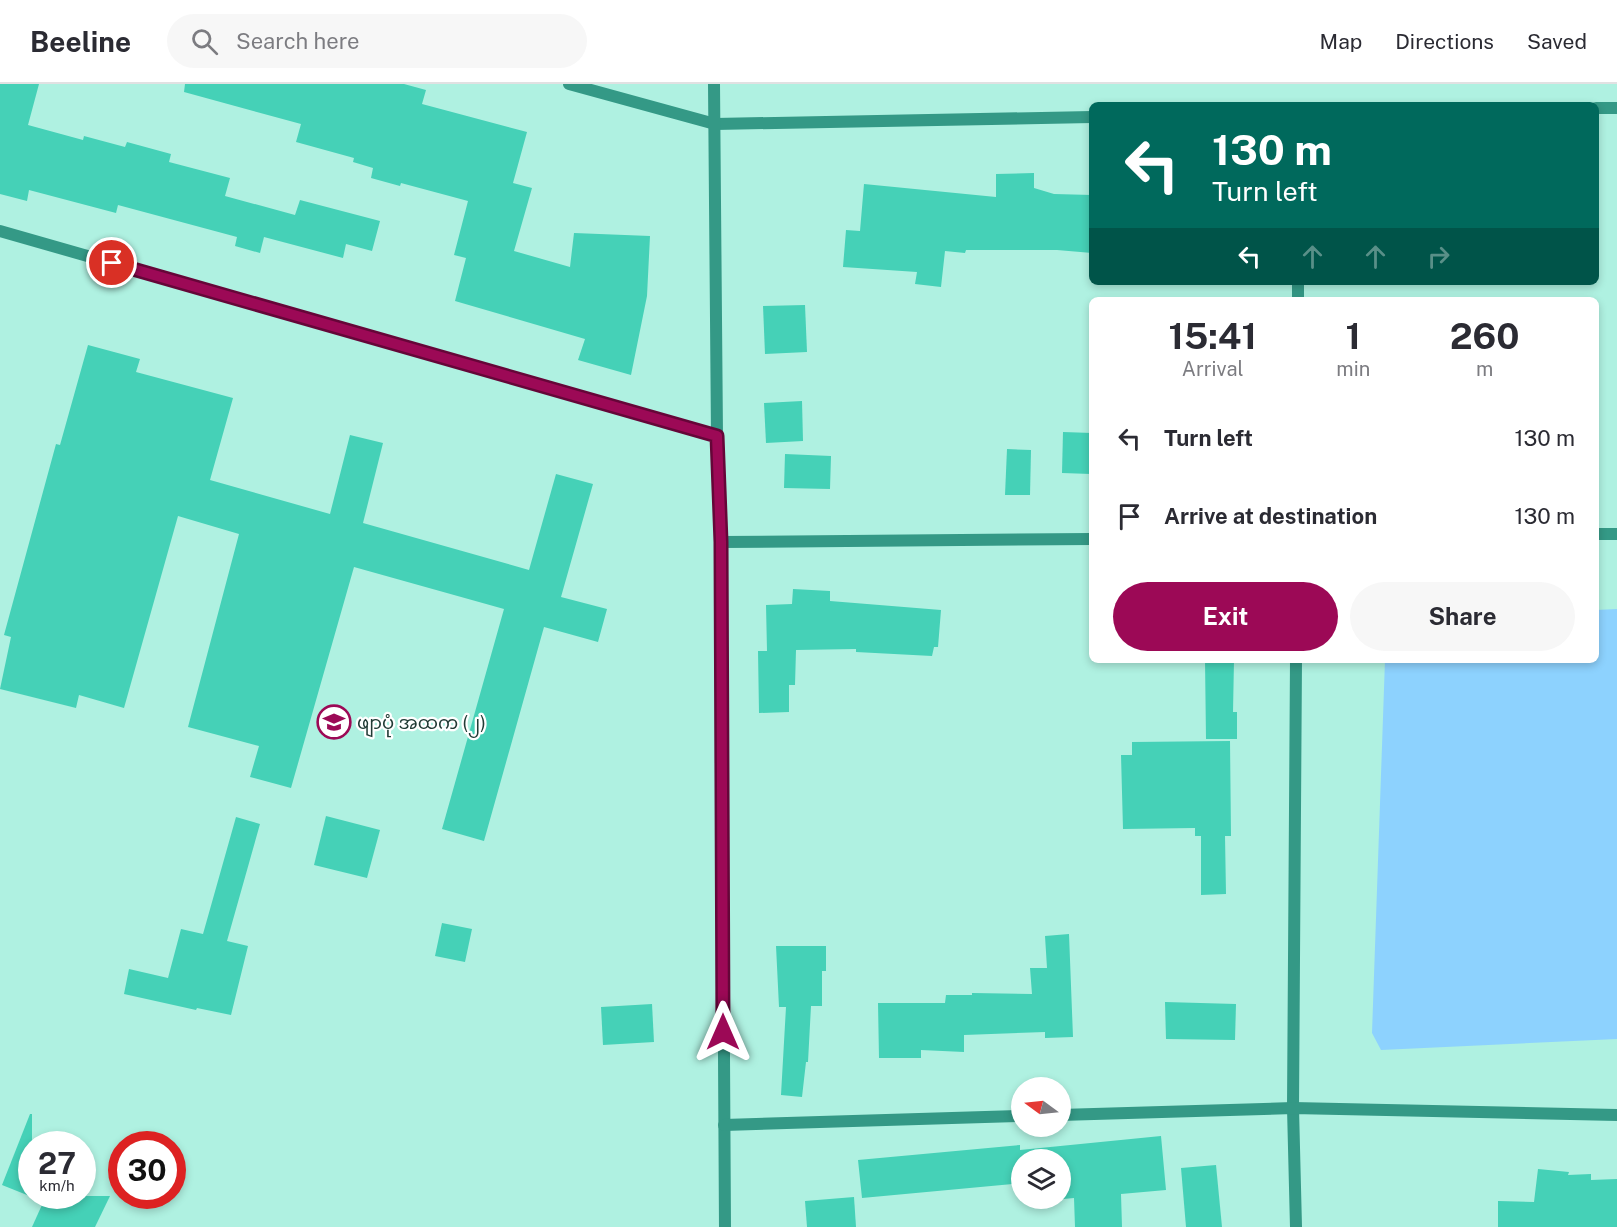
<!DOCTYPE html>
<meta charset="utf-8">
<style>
:root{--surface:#fff;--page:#f7f7f7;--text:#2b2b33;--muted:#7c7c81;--line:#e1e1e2;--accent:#9c0956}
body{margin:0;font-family:"Public Sans","Noto Sans Myanmar",sans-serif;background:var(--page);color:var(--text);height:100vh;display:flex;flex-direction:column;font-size:22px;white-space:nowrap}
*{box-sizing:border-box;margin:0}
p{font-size:20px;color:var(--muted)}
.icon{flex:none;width:33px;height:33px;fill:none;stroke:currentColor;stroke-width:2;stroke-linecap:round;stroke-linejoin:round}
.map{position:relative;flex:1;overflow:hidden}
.details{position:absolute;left:1089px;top:213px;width:510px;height:366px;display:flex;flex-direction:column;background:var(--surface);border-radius:9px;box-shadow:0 3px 9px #0003}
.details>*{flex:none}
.banner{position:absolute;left:1089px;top:18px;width:510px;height:183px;border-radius:9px;box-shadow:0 3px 9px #0003;background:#00695c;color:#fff;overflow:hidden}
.needle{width:39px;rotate:285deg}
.buttons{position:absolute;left:1011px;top:993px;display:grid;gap:12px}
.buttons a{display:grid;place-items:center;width:60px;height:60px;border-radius:50%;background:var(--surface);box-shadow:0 3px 9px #0003;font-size:30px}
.speed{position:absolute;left:18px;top:1047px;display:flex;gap:12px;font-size:30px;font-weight:700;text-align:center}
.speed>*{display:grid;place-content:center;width:78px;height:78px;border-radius:50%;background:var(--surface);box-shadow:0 3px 9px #0003;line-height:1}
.speed small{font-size:15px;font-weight:400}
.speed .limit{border:9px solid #d22;background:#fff;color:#111}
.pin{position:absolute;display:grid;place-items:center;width:51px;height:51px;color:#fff;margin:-26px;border:3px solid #fff;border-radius:50%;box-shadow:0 2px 6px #0007}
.me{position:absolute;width:66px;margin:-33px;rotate:0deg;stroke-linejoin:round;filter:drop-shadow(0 0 4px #0008)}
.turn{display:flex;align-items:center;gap:21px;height:126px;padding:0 24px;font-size:27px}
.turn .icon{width:78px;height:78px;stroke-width:2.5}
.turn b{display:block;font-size:42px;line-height:51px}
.lanes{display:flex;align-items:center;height:57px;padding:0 24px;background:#0003;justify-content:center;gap:30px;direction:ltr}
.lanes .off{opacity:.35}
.eta{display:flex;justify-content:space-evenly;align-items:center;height:102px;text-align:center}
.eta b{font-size:36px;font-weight:700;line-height:42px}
.button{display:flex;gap:12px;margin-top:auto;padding:12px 24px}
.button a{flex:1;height:69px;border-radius:36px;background:var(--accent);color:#fff;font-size:24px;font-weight:700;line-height:69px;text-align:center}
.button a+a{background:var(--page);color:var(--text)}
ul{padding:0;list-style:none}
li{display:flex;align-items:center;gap:18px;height:78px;padding:0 24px}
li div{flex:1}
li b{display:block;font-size:22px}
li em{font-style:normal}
header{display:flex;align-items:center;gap:36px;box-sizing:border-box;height:84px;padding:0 30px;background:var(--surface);border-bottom:2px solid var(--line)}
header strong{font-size:28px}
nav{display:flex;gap:33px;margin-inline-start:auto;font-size:21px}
.search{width:420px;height:54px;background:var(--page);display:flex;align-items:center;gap:15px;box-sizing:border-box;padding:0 21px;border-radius:33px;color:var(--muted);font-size:22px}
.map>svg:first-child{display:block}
.water{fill:#8dd2fe}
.building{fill:#45d1b7}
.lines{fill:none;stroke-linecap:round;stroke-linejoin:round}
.minor{stroke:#349986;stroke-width:12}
.route-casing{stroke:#650638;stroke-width:15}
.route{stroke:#9c0956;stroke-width:10}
.labels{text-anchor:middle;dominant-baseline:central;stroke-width:4.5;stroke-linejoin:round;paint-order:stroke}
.poi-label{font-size:18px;fill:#213b35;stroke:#fff;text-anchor:start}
</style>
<header>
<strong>Beeline</strong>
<div class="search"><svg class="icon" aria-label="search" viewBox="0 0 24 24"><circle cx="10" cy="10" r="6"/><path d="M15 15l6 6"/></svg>Search here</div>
<nav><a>Map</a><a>Directions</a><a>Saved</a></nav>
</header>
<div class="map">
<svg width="1617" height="1143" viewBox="0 0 1617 1143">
<rect width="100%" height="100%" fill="#aff1e1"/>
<path class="water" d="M 1617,525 L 1617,955 L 1381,966 L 1372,949 L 1385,576 L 1596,576 L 1596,526 Z"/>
<g class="building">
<path d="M 0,0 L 39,0 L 28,41 L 83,56 L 84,52 L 125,63 L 127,58 L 171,70 L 169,78 L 230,94 L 225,112 L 295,131 L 300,116 L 380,137 L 372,167 L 346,160 L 343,174 L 264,153 L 260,169 L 235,162 L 237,153 L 118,121 L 116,129 L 29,106 L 27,117 L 0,110 Z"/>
<path d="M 185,0 L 404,0 L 426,6 L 422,20 L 527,48 L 513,99 L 532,104 L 514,167 L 570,183 L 574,149 L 650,152 L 647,212 L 631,291 L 578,276 L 585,255 L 455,217 L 466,174 L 454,171 L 468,117 L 401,99 L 400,102 L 371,94 L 373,84 L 353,78 L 354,74 L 296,58 L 301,40 L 184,8 Z"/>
<path d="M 1034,89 L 1034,104 L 1054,110 L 1092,111 L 1092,169 L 1057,166 L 966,166 L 965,169 L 945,167 L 941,203 L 915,200 L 917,188 L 843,183 L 846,146 L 860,147 L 864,100 L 996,113 L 996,90 Z"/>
<path d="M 805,221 L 807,268 L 765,270 L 763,222 Z"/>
<path d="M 88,261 L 140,275 L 136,288 L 233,314 L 210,396 L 330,430 L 350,351 L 383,359 L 363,439 L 529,486 L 556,390 L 593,400 L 561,513 L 607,525 L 598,558 L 544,543 L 484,757 L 442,745 L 504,525 L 354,483 L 291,704 L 250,693 L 259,662 L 188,643 L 239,450 L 178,432 L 124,624 L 79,611 L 76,624 L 0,605 L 11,553 L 4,551 L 56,360 L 60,361 Z"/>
<path d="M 802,317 L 803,357 L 766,359 L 764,319 Z"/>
<path d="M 1063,348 L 1092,349 L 1091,390 L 1062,389 Z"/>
<path d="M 1007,365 L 1031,366 L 1030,411 L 1005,411 Z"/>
<path d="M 785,370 L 831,372 L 830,405 L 784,404 Z"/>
<path d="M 793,505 L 830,507 L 830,517 L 941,526 L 938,563 L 934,563 L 932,572 L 856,568 L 856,565 L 796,566 L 795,601 L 789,601 L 789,628 L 759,629 L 758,567 L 767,567 L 766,521 L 792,520 Z"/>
<path d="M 1205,576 L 1234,576 L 1233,628 L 1237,628 L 1237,655 L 1206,655 Z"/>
<path d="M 1230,657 L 1231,752 L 1225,752 L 1226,810 L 1201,811 L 1201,752 L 1195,752 L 1195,744 L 1123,745 L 1121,671 L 1132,671 L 1132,658 Z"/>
<path d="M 326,732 L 380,746 L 367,794 L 314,781 Z"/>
<path d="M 236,733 L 260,740 L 227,857 L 248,862 L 231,931 L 197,924 L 196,926 L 124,910 L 129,885 L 168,894 L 181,845 L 203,850 Z"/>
<path d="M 442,839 L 472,845 L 465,878 L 435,872 Z"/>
<path d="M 1069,850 L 1073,953 L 1045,954 L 1045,948 L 964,951 L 964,968 L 921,966 L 921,974 L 879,974 L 878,919 L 945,919 L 946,911 L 972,911 L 972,909 L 1032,910 L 1030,884 L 1047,884 L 1045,852 Z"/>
<path d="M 776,862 L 826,862 L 826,887 L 822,887 L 822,922 L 811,922 L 808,978 L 806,978 L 802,1013 L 781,1011 L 786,923 L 779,923 Z"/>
<path d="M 1165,918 L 1236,920 L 1235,956 L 1166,955 Z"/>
<path d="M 652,920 L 654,958 L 603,961 L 601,923 Z"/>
<path d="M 30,1030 L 32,1030 L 32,1113 L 2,1101 Z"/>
<path d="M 1161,1052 L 1166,1106 L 1121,1110 L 1122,1143 L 1075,1143 L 1074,1114 L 1032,1118 L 1032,1114 L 1060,1114 L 1060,1076 L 1022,1076 L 1022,1099 L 862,1114 L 858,1076 L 1020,1061 L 1020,1066 Z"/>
<path d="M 1216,1081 L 1222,1143 L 1186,1143 L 1181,1084 Z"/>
<path d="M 1538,1085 L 1569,1088 L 1568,1091 L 1591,1090 L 1591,1096 L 1617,1095 L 1617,1143 L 1498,1143 L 1498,1117 L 1534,1118 Z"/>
<path d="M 46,1112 L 110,1112 L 95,1143 L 32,1143 Z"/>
<path d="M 854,1113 L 856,1143 L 807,1143 L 805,1117 Z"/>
</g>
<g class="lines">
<g class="minor">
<path d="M 569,0 L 715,40 L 1092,33"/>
<path d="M 714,0 L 717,352 L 721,458 L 725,1143"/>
<path d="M 1596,24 L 1617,24"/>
<path d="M 0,147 L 717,352"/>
<path d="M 1298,216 L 1298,198"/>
<path d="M 1596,450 L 1617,450"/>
<path d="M 721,458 L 1092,455"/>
<path d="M 1296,576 L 1293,1024 L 1296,1143"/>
<path d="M 1060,1031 L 1293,1024 L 1617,1031"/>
<path d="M 724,1041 L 1022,1032"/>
</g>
</g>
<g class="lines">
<g class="route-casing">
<path id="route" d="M 112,179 L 717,352 L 721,458 L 723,948"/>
</g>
<use href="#route" class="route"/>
</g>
<defs>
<g id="school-ring" transform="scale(1.725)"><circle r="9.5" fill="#fff" stroke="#9c0956" stroke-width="1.5"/><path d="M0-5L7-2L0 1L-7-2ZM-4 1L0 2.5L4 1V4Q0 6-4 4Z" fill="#9c0956"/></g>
</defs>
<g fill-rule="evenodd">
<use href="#school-ring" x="334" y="638"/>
</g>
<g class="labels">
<g class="poi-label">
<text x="357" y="638">ဖျာပုံ အထက (၂)</text>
</g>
</g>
</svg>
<div class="buttons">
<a><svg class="needle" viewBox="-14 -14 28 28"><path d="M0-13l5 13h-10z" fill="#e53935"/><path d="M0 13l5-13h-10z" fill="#7c7c81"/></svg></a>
<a><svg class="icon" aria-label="layers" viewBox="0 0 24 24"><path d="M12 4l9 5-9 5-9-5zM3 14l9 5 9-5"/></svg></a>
</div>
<div class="speed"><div>27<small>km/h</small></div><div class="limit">30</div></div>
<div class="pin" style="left:112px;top:179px;background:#d93025"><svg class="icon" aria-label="arrive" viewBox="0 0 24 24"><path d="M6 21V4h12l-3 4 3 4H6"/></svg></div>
<svg class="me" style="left:723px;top:948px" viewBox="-20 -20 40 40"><path d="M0-17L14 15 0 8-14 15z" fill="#9c0956" stroke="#fff" stroke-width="4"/></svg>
<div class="banner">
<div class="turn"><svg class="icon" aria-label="left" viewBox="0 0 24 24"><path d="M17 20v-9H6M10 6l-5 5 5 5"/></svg><div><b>130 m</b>Turn left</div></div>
<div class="lanes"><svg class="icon" aria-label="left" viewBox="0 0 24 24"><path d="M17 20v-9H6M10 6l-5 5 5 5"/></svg><svg class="icon off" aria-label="ahead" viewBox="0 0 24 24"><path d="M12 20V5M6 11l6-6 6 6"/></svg><svg class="icon off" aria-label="ahead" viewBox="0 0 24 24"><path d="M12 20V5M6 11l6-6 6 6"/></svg><svg class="icon off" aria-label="right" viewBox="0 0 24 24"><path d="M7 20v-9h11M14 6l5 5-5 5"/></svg></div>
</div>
<section class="details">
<div class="eta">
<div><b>15:41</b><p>Arrival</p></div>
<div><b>1</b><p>min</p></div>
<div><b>260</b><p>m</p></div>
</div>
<ul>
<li><svg class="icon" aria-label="left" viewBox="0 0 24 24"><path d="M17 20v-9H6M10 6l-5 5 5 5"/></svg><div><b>Turn left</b></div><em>130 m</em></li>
<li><svg class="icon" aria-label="arrive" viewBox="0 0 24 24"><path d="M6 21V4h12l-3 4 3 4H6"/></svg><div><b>Arrive at destination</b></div><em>130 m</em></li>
</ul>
<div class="button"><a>Exit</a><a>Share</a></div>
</section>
</div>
